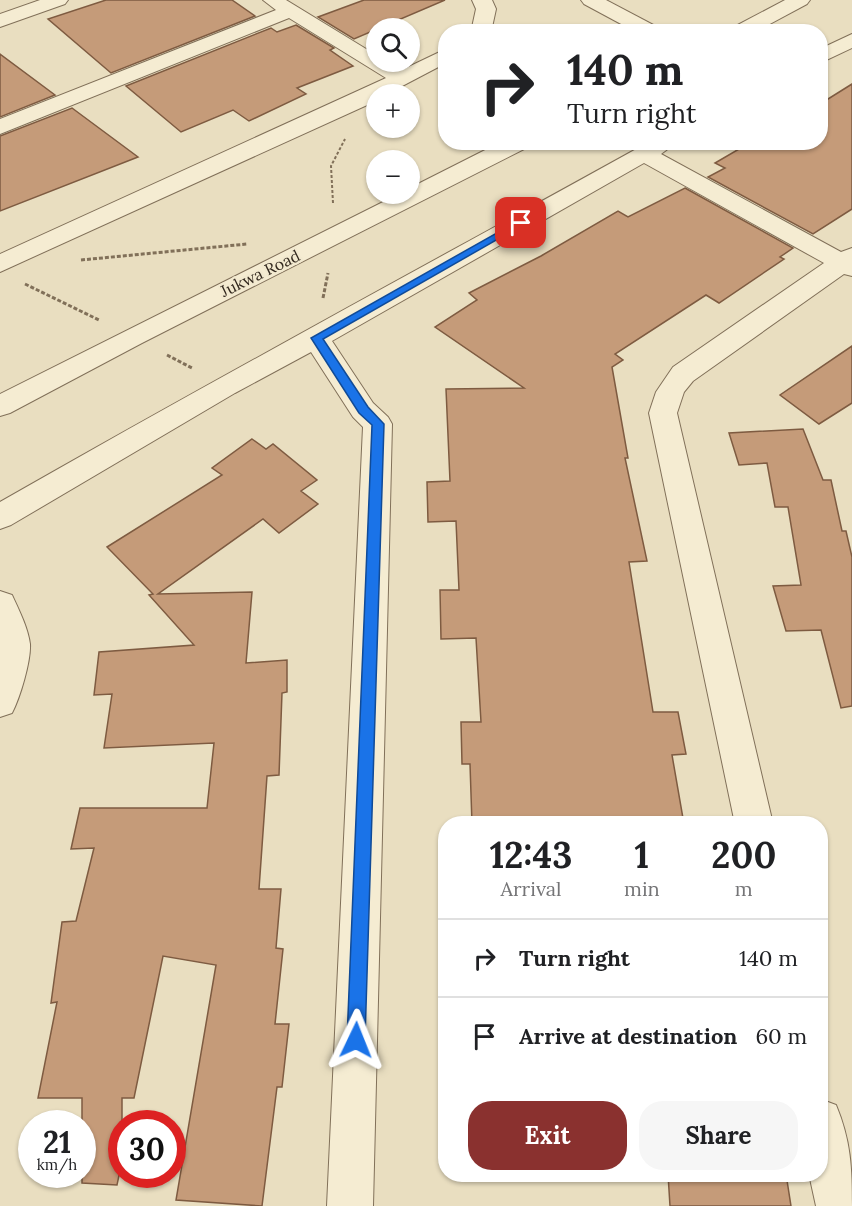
<!DOCTYPE html>
<meta charset="utf-8">
<style>
:root{--surface:#fff;--page:#f6f6f6;--text:#202124;--muted:#757577;--line:#e0e0e0;--accent:#8a312f}
body{margin:0;font-family:Lora,serif;background:var(--page);color:var(--text);height:100vh;display:flex;flex-direction:column;font-size:22px;white-space:nowrap}
*{box-sizing:border-box;margin:0}
p{font-size:20px;color:var(--muted)}
.icon{flex:none;width:33px;height:33px;fill:none;stroke:currentColor;stroke-width:2;stroke-linecap:round;stroke-linejoin:round}
.map{position:relative;flex:1;overflow:hidden}
.panel{position:absolute;left:438px;top:816px;width:390px;height:366px;display:flex;flex-direction:column;background:var(--surface);border-radius:24px;box-shadow:0 2px 4px #0004}
.panel>*{flex:none}
.top-card{position:absolute;left:438px;top:24px;width:390px;height:126px;border-radius:24px;box-shadow:0 2px 4px #0004;background:#fff;color:var(--text);overflow:hidden}
.controls{position:absolute;left:366px;top:18px;display:grid;gap:12px}
.controls a{display:grid;place-items:center;width:54px;height:54px;border-radius:50%;background:var(--surface);box-shadow:0 2px 4px #0004;font-size:30px}
.speed{position:absolute;left:18px;top:1110px;display:flex;gap:12px;font-size:30px;font-weight:700;text-align:center}
.speed>*{display:grid;place-content:center;width:78px;height:78px;border-radius:50%;background:var(--surface);box-shadow:0 2px 4px #0004;line-height:1}
.speed small{font-size:15px;font-weight:400}
.speed .limit{border:9px solid #d22;background:#fff;color:#111}
.pin{position:absolute;display:grid;place-items:center;width:51px;height:51px;color:#fff;margin:-26px;border-radius:12px;box-shadow:0 3px 9px #0006}
.me{position:absolute;width:66px;margin:-33px;rotate:2deg;stroke-linejoin:round;filter:drop-shadow(0 0 4px #0008)}
.turn{display:flex;align-items:center;gap:21px;height:126px;padding:0 30px;font-size:27px}
.turn .icon{width:78px;height:78px;stroke-width:2.5}
.turn b{display:block;font-size:42px;line-height:51px}
.eta{display:flex;justify-content:space-evenly;align-items:center;height:102px;text-align:center}
.eta b{font-size:36px;font-weight:700;line-height:42px}
.button{display:flex;gap:12px;margin-top:auto;padding:12px 30px}
.button a{flex:1;height:69px;border-radius:24px;background:var(--accent);color:#fff;font-size:24px;font-weight:700;line-height:69px;text-align:center}
.button a+a{background:var(--page);color:var(--text)}
ul{padding:0;list-style:none}
li{display:flex;align-items:center;gap:18px;height:78px;padding:0 30px;border-top:2px solid var(--line)}
li div{flex:1}
li b{display:block;font-size:22px}
li em{font-style:normal}
.map>svg:first-child{display:block}
.building{fill:#c59b79;stroke:#7e5b41;stroke-width:1.5}
.lines{fill:none;stroke-linecap:round;stroke-linejoin:round}
.minor-casing{stroke:#817059;stroke-width:2}
.path-far1{stroke:#817059;stroke-width:2;stroke-dasharray:3 2;stroke-linecap:butt}
.path{stroke:#817059;stroke-width:3;stroke-dasharray:4 2;stroke-linecap:butt}
.minor{fill:#f5ecd2;fill-rule:evenodd}
.route{fill:#1a73e8;stroke:#114b97;stroke-width:1.5}
.labels{text-anchor:middle;dominant-baseline:central;stroke-width:4.5;stroke-linejoin:round;paint-order:stroke}
.far-street-label{font-size:16px;fill:#31271d;stroke:#f2e9cf}
</style>
<div class="map">
<svg width="852" height="1206" viewBox="0 0 852 1206">
<rect width="100%" height="100%" fill="#e9dec0"/>
<g class="building">
<path d="M 106,0 L 232,0 L 255,16 L 111,73 L 48,19 Z"/>
<path d="M 364,0 L 445,0 L 354,39 L 318,17 Z"/>
<path d="M 296,25 L 334,48 L 330,50 L 353,66 L 297,88 L 306,94 L 249,121 L 233,110 L 181,132 L 126,86 L 271,28 L 277,32 Z"/>
<path d="M 0,54 L 55,95 L 0,117 Z"/>
<path d="M 852,84 L 852,209 L 813,234 L 708,177 L 725,168 L 715,163 L 751,142 L 820,142 L 820,104 Z"/>
<path d="M 72,108 L 138,157 L 0,211 L 0,136 Z"/>
<path d="M 685,188 L 793,248 L 780,257 L 784,259 L 719,303 L 706,295 L 615,354 L 623,360 L 612,367 L 628,458 L 625,458 L 647,561 L 629,562 L 653,712 L 678,712 L 686,754 L 672,755 L 684,824 L 472,824 L 470,764 L 462,764 L 461,722 L 481,722 L 476,638 L 441,639 L 440,590 L 459,590 L 456,521 L 428,522 L 427,482 L 450,481 L 446,389 L 524,388 L 435,327 L 477,300 L 469,293 L 541,256 L 618,211 L 628,217 Z"/>
<path d="M 852,346 L 852,403 L 819,424 L 780,395 Z"/>
<path d="M 803,429 L 823,480 L 831,480 L 842,531 L 846,531 L 852,557 L 852,706 L 841,708 L 821,630 L 786,631 L 773,586 L 801,585 L 788,507 L 775,507 L 767,463 L 739,465 L 729,433 Z"/>
<path d="M 252,439 L 266,449 L 273,444 L 317,480 L 301,491 L 318,504 L 279,533 L 263,519 L 158,594 L 252,592 L 246,663 L 287,660 L 287,692 L 282,693 L 279,775 L 267,776 L 259,889 L 281,889 L 276,948 L 283,949 L 275,1024 L 289,1024 L 282,1087 L 277,1087 L 262,1206 L 176,1200 L 216,965 L 163,956 L 134,1098 L 122,1098 L 122,1161 L 117,1185 L 82,1183 L 82,1098 L 38,1098 L 57,1002 L 51,1003 L 62,922 L 76,921 L 94,848 L 71,849 L 80,808 L 207,808 L 214,743 L 104,748 L 112,694 L 94,695 L 99,652 L 194,645 L 149,595 L 153,594 L 107,547 L 222,475 L 212,468 Z"/>
<path d="M 668,1174 L 786,1174 L 791,1206 L 670,1206 Z"/>
</g>
<g class="lines">
<g class="minor-casing">
<g id="minor">
<path d="M 40,0 L 68,0 L 65,4 L 0,27 L 0,14 Z"/>
<path d="M 263,0 L 286,0 L 376,55 L 376,62 L 388,62 L 402,70 L 446,49 L 446,63 L 387,94 L 376,94 L 376,101 L 0,272 L 0,254 L 386,78 L 289,18 L 0,134 L 0,119 L 276,10 Z"/>
<path d="M 472,0 L 492,0 L 496,9 L 491,32 L 471,32 L 476,9 Z"/>
<path d="M 581,0 L 606,0 L 659,28 L 662,32 L 636,32 L 584,4 Z"/>
<path d="M 785,0 L 810,0 L 807,4 L 755,32 L 729,32 L 732,28 Z"/>
<path d="M 852,34 L 852,48 L 820,63 L 820,49 Z"/>
<path d="M 501,142 L 531,142 L 528,147 L 142,343 L 10,413 L 0,416 L 0,394 L 399,194 L 410,194 L 410,188 Z"/>
<path d="M 649,142 L 677,142 L 661,154 L 841,252 L 852,248 L 852,276 L 844,274 L 693,381 L 684,392 L 677,413 L 773,824 L 735,824 L 649,413 L 656,392 L 673,367 L 824,263 L 644,163 L 332,341 L 373,403 L 388,417 L 392,424 L 373,1206 L 327,1206 L 363,427 L 353,417 L 311,352 L 235,393 L 11,525 L 0,529 L 0,502 C 215,379 432,262 649,142 Z"/>
<path d="M 0,591 L 12,595 C 19,610 28,628 30,644 C 31,661 20,698 12,713 L 0,717 Z"/>
<path d="M 820,1099 L 836,1105 C 851,1141 852,1168 852,1206 L 816,1206 L 809,1174 L 820,1174 Z"/>
</g>
</g>
<path class="path-far1" d="M 333,203 L 331,166 L 345,139"/>
<g class="path">
<path d="M 81,260 L 247,244"/>
<path d="M 25,284 L 99,320"/>
<path d="M 323,298 L 328,273"/>
<path d="M 167,355 L 192,368"/>
</g>
<use href="#minor" class="minor"/>
</g>
<path class="route" d="M 518,221 L 526,223 L 323,339 L 368,407 L 384,424 L 365,1040 L 362,1046 L 356,1049 L 349,1046 L 347,1040 L 372,425 L 359,413 L 311,338 Z"/>
<g class="labels">
<g class="far-street-label">
<text transform="translate(260 273) rotate(-26)">Jukwa Road</text>
</g>
</g>
</svg>
<div class="controls">
<a><svg class="icon" aria-label="search" viewBox="0 0 24 24"><circle cx="10" cy="10" r="6"/><path d="M15 15l6 6"/></svg></a>
<a>+</a>
<a>−</a>
</div>
<div class="speed"><div>21<small>km/h</small></div><div class="limit">30</div></div>
<div class="pin" style="left:521px;top:223px;background:#d93025"><svg class="icon" aria-label="arrive" viewBox="0 0 24 24"><path d="M6 21V4h12l-3 4 3 4H6"/></svg></div>
<svg class="me" style="left:356px;top:1040px" viewBox="-20 -20 40 40"><path d="M0-17L14 15 0 8-14 15z" fill="#1a73e8" stroke="#fff" stroke-width="4"/></svg>
<div class="top-card">
<div class="turn"><svg class="icon" aria-label="right" viewBox="0 0 24 24"><path d="M7 20v-9h11M14 6l5 5-5 5"/></svg><div><b>140 m</b>Turn right</div></div>
</div>
<section class="panel">
<div class="eta">
<div><b>12:43</b><p>Arrival</p></div>
<div><b>1</b><p>min</p></div>
<div><b>200</b><p>m</p></div>
</div>
<ul>
<li><svg class="icon" aria-label="right" viewBox="0 0 24 24"><path d="M7 20v-9h11M14 6l5 5-5 5"/></svg><div><b>Turn right</b></div><em>140 m</em></li>
<li><svg class="icon" aria-label="arrive" viewBox="0 0 24 24"><path d="M6 21V4h12l-3 4 3 4H6"/></svg><div><b>Arrive at destination</b></div><em>60 m</em></li>
</ul>
<div class="button"><a>Exit</a><a>Share</a></div>
</section>
</div>
